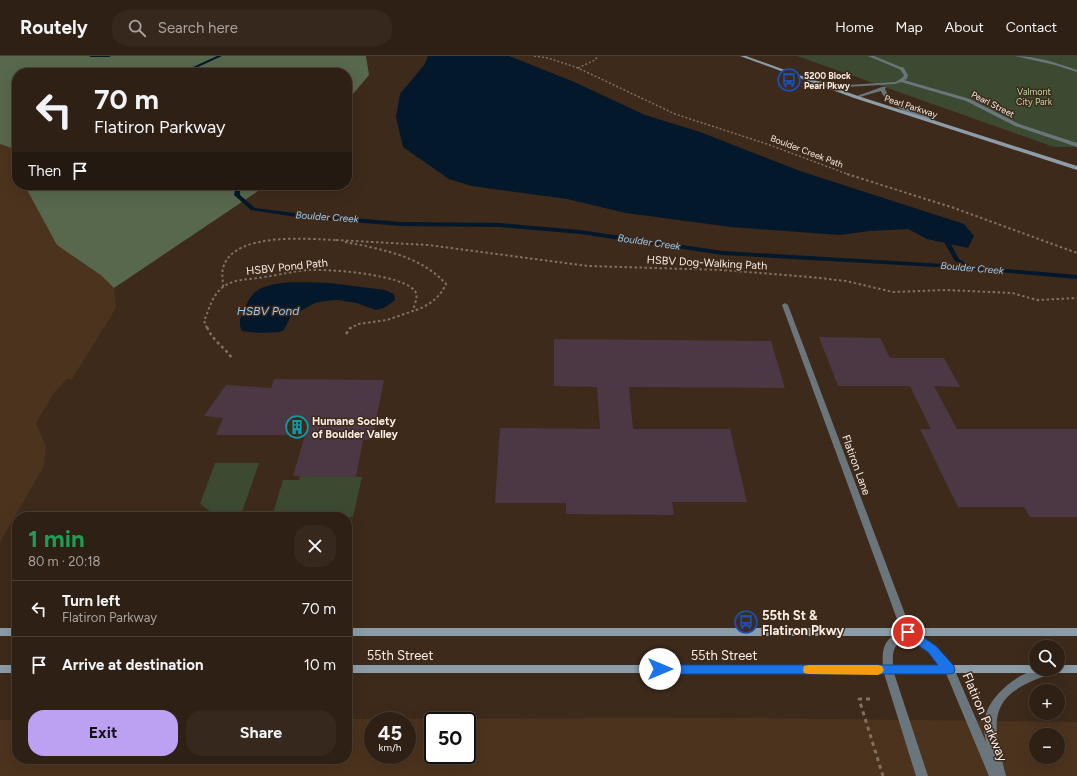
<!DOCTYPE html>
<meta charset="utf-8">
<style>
:root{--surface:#2e2014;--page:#36281d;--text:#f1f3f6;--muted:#a7a3a0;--line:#493e34;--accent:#bca0f2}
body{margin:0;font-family:Figtree,sans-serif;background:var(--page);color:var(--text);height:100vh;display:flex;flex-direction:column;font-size:15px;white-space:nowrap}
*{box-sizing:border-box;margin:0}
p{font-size:13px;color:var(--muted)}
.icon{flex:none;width:22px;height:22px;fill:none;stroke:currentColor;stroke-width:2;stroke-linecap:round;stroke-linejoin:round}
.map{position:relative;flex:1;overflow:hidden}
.panel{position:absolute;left:12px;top:456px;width:340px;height:252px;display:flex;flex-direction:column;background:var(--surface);border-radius:16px;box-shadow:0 4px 16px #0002,0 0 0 1px var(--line)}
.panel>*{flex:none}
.banner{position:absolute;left:12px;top:12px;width:340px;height:122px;border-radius:16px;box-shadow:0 4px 16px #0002,0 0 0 1px var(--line);background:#2e2014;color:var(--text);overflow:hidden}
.fabs{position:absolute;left:1029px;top:584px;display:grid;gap:8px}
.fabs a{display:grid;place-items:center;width:36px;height:36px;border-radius:50%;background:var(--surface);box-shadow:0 4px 16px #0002,0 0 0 1px var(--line);font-size:20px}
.speed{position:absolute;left:364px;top:656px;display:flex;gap:8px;font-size:20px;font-weight:700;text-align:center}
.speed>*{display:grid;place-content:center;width:52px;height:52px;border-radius:50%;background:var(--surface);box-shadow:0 4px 16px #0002,0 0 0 1px var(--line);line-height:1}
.speed small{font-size:10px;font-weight:400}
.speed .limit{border:2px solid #111;border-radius:6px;background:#fff;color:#111}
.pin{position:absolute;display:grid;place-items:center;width:34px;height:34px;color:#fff;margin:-17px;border:2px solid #fff;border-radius:50%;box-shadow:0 1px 4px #0007}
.me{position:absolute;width:44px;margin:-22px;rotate:90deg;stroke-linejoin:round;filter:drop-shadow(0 0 3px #0008)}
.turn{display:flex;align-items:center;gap:14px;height:84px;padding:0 16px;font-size:18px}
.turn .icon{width:52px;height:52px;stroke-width:2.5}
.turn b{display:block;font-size:28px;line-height:34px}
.then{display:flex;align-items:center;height:38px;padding:0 16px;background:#0003;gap:8px;font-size:15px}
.round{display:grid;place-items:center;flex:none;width:42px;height:42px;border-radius:16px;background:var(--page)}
.overview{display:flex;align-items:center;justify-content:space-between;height:68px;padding:0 16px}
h1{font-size:24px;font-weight:700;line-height:30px;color:#1e9e55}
.button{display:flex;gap:8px;margin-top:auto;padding:8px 16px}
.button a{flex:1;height:46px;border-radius:16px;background:var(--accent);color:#111;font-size:16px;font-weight:700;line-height:46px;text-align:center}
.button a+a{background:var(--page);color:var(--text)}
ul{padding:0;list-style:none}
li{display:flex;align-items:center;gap:12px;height:56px;padding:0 16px;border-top:1px solid var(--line)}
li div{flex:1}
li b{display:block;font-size:15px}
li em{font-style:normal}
header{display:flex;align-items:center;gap:24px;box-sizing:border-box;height:56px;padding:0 20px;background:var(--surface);border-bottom:1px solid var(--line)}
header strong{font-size:19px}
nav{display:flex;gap:22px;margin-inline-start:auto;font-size:14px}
.search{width:280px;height:36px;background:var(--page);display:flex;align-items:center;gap:10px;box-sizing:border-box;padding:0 14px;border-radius:16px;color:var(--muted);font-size:15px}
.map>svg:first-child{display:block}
.built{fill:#4c331e;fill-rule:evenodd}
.green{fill:#3c4a31}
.forest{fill:#58684d}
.water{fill:#03182a}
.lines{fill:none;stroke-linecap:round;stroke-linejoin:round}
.stream{fill:#03182a;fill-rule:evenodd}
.building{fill:#4c3745}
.path-far3{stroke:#817064;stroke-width:1.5;stroke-dasharray:2 2;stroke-linecap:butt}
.path-far2{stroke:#817064;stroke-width:2;stroke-dasharray:2.5 2.5;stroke-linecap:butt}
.path-far1{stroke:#817064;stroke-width:2.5;stroke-dasharray:3 3;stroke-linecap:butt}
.path{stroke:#817064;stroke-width:3;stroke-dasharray:4 4;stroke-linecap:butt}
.lane{fill:#6a757c;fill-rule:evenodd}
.street{fill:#6a757c;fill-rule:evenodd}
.secondary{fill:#8b9da8;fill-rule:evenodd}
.route{fill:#1a73e8;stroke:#114b97}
.slow{fill:#f59e0b}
.labels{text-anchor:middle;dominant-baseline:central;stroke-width:3;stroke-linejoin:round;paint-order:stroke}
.far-poi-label{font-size:9px;font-weight:bold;fill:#f9ece3;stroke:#3d2a1b;text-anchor:start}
.far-park-label{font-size:9px;fill:#bcdaa6;stroke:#3d2a1b}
.far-street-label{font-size:9px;fill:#f9ece3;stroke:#3d2a1b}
.far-water-label{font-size:10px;font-style:italic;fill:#9bc9f2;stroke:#3d2a1b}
.street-label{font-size:11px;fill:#f9ece3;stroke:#3d2a1b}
.poi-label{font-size:11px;font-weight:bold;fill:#f9ece3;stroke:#3d2a1b;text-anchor:start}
.water-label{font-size:12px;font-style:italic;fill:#9bc9f2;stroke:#3d2a1b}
.near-poi-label{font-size:13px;font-weight:bold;fill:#f9ece3;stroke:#3d2a1b;text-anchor:start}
.near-street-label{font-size:13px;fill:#f9ece3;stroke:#3d2a1b}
</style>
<header>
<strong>Routely</strong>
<div class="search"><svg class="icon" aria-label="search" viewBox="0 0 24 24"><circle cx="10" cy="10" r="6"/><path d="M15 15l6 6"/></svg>Search here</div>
<nav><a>Home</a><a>Map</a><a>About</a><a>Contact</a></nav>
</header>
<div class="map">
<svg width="1077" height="720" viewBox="0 0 1077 720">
<rect width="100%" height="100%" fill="#3d2a1b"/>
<g class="built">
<path d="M 0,88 L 17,94 L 17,129 L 48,129 L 28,134 L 114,232 L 116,252 L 72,323 L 67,323 L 56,334 L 36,367 L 46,390 L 44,410 L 0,486 Z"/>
<path d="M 736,662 L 1077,666 L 1077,720 L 0,720 L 0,664 L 17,664 L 17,703 L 347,703 L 347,663 ZM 373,665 L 407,665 L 407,699 L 373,699 ZM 433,665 L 467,665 L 467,699 L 433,699 ZM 1036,679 L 1058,679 L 1058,701 L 1036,701 Z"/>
</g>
<g class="green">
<path d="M 797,0 L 1077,0 L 1077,91 L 1054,91 Z"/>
<path d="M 215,407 L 259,407 L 241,459 L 215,459 L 200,448 Z"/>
<path d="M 300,420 L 362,421 L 353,461 L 272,461 L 283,424 L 299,424 Z"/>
</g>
<g class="forest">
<path d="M 0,0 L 366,0 L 369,19 L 347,45 L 347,17 L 17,17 L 17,94 L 0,88 Z"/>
<path d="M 48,129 L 267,129 L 114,232 L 102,220 L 57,189 L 27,134 Z"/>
</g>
<g class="water">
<path d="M 428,0 L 509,0 L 572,25 L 645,59 L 700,76 L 800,115 L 964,168 L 974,180 L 968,192 L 927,183 L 908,173 L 869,175 L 840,179 L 731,171 L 626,157 L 567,143 L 472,130 L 449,123 L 403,91 L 396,61 L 400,38 L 425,8 Z"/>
<path d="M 330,227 L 385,234 L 394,238 L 395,244 L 384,252 L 376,254 L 356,247 L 338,244 L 325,245 L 315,247 L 291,260 L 284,274 L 280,276 L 257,277 L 242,275 C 238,267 240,262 244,254 C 247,247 251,238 258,234 C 278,223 307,227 330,227 Z"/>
</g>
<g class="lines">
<g class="stream">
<path d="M 89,0 L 111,0 L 109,1 L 91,1 Z"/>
<path d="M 217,0 L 222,0 L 198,11 L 211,17 L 206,17 L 193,11 Z"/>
<path d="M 236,129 L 240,129 L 240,139 L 255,152 L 303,158 L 401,166 L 500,167 L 580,174 L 723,195 L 962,209 L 955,205 L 941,181 L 944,179 L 947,181 L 959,203 L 971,210 L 1077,219 L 1077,223 L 955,212 L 723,199 L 580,178 L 500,171 L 401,170 L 303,162 L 251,154 L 234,139 Z"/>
</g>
</g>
<g class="building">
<path d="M 819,281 L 880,282 L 890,302 L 944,302 L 960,331 L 934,330 L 957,373 L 1077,373 L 1077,461 L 1030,461 L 1024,451 L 958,451 L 920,373 L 931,373 L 910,330 L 838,330 Z"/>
<path d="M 554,283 L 771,285 L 785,332 L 629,331 L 633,373 L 730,373 L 747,446 L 672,446 L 674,459 L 566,458 L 566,447 L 495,447 L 500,372 L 600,373 L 597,331 L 554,330 Z"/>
<path d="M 274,323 L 384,324 L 372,384 L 363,384 L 356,421 L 293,420 L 305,379 L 216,379 L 223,362 L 204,360 L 226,329 L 271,332 Z"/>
</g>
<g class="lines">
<g class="path-far3">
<path d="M 534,0 L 548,2 L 578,12 L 675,58 L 767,88 L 850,119"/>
<path d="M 578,12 L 595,4 L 598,0"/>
</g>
<g class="path-far2">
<path d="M 847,118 L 954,152 L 1077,197"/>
<path d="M 336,184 L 428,189 L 588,210 L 722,214 L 810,221 L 846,225 L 893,236 L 946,234 L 1012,237 L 1037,244 L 1077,242"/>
<path d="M 345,186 C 381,193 421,200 446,228 C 440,242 427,251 413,255"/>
<path d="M 223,231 C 223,224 221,216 224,209 C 237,176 307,183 336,184"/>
<path d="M 207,272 L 204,265 C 209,254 212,239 223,231 C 235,222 250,224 264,221 C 279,219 294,215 309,214 C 330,213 401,218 415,235 C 419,240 414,249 413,255 L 387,264 L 358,268 L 351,272"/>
</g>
<g class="path-far1">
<path d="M 207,271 C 213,285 223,290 232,302"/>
<path d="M 346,278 L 351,271"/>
</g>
<path class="path" d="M 870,643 L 859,643 L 883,720"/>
<g class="lane">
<path d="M 868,0 L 874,0 L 903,12 L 899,13 Z"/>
<path d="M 1015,0 C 1036,0 1057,7 1077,14 L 1077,16 L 1055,9 Z"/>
</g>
<g class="street">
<path d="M 899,11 L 903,11 L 908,19 L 907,23 L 904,24 L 970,43 L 1019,68 L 1077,87 L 1077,91 L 1015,70 L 966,45 L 901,26 L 895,28 L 847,31 L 810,25 L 812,24 L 847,29 L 896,26 L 903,21 L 904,19 L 899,12 Z"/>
<path d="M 882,31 L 886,31 L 885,33 C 892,52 923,55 937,66 L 933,67 C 918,60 887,51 881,35 L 856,42 L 854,41 Z"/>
<path d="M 785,247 L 788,249 L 911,574 L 936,590 L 953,610 L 986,686 C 984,676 983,665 987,655 C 995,634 1032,605 1055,614 L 1054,617 C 988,638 990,660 1006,720 L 989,720 L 945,615 L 928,596 L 907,581 C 891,590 893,597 893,614 L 928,720 L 916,720 L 883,614 C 882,594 882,585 901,574 L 782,249 Z"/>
</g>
<g class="secondary">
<path d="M 740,0 L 746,0 L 858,40 L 1077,110 L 1077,114 L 854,42 Z"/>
<rect x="0" y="572" width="17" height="8"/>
<rect x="347" y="572" width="730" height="8"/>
<rect x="0" y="609" width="17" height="8"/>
<path d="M 347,609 L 1036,609 L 1036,613 L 1058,613 L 1058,609 L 1077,609 L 1077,617 L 347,617 Z"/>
</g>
</g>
<path class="route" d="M 908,571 L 936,590 L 954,610 L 955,614 L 954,617 L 949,618 L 660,618 L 656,617 L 654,613 L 656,610 L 660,609 L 938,609 L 928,596 L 903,579 L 902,576 L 903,573 Z"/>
<path class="slow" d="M 809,609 L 878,609 L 882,610 L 884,614 L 882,617 L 878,619 L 809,618 L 804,617 L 803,614 L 804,610 Z"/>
<defs>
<g id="bus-ring" transform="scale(1.15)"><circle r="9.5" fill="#3d2a1b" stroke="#1a4fb4" stroke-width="1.5"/><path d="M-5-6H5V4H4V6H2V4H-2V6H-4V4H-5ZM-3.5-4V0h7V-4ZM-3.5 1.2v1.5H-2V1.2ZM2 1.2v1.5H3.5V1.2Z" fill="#1a4fb4"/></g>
<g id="building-ring" transform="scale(1.15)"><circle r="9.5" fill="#3d2a1b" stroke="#0f9aa8" stroke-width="1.5"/><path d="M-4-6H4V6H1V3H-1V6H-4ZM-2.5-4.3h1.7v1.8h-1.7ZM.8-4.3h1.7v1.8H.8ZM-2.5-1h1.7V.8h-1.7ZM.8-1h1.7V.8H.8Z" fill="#0f9aa8"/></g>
</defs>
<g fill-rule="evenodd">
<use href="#bus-ring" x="789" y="24"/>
<use href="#building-ring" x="297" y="371"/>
<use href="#bus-ring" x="746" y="566"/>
</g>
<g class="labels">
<g class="far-poi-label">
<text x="804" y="19">5200 Block<tspan x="804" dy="10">Pearl Pkwy</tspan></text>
</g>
<g class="far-park-label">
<text x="1034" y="35">Valmont<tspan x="1034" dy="10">City Park</tspan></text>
</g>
<g class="far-street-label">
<text transform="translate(993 48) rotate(27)">Pearl Street</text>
<text transform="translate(911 50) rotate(18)">Pearl Parkway</text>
<text transform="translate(807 95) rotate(21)">Boulder Creek Path</text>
</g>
<g class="far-water-label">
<text transform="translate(327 161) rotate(4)">Boulder Creek</text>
<text transform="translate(649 186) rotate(8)">Boulder Creek</text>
<text transform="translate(972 212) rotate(5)">Boulder Creek</text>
</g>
<g class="street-label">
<text transform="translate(707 207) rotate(3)">HSBV Dog-Walking Path</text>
<text transform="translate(287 211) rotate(-6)">HSBV Pond Path</text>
<text transform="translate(856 409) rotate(70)">Flatiron Lane</text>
</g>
<g class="poi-label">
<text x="312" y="365">Humane Society<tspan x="312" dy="13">of Boulder Valley</tspan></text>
</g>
<g class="water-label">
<text x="268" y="255">HSBV Pond</text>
</g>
<g class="near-poi-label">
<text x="762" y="559">55th St &amp;<tspan x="762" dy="15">Flatiron Pkwy</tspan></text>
</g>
<g class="near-street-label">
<text x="400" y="599">55th Street</text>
<text x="724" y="599">55th Street</text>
<text transform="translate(985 661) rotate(67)">Flatiron Parkway</text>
</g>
</g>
</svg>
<div class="fabs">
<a><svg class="icon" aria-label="search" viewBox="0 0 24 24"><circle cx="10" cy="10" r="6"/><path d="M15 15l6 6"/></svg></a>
<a>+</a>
<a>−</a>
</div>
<div class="speed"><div>45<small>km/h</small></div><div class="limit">50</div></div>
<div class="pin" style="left:908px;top:576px;background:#d93025"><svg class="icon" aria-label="arrive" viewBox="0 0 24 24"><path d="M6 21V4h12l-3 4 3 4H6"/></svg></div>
<svg class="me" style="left:660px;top:613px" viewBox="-20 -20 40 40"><circle r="19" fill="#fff"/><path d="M0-13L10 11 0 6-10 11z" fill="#1a73e8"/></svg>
<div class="banner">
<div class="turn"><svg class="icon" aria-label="left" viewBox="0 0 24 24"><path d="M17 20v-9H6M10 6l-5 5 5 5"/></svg><div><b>70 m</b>Flatiron Parkway</div></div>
<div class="then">Then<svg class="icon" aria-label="arrive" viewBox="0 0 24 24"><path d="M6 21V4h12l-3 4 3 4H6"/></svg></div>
</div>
<section class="panel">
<div class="overview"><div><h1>1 min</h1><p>80 m · 20:18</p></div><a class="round"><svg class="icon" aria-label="close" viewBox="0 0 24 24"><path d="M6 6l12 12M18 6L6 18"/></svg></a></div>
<ul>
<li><svg class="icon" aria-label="left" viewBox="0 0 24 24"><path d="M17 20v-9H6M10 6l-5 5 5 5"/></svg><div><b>Turn left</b><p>Flatiron Parkway</p></div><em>70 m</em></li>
<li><svg class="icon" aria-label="arrive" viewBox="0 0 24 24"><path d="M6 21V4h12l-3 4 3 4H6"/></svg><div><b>Arrive at destination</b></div><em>10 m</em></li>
</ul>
<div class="button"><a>Exit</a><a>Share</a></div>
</section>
</div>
